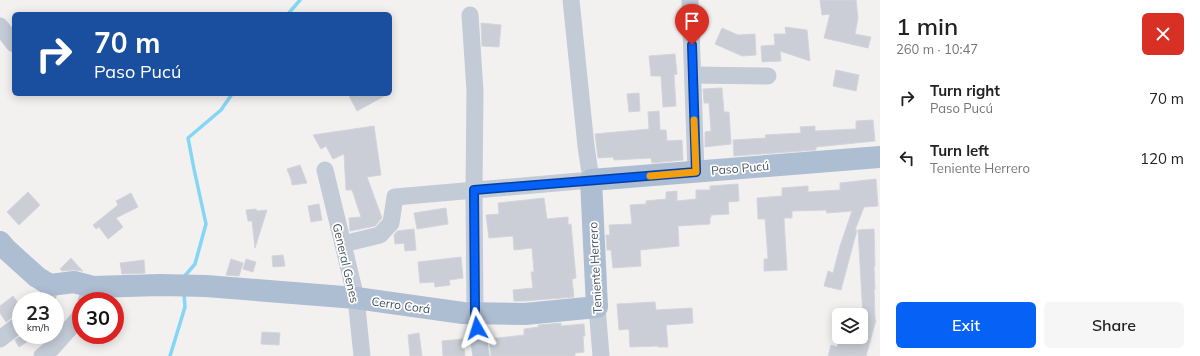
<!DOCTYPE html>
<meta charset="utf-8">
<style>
:root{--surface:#fff;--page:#f6f6f6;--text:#222;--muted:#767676;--accent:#0661f7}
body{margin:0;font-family:Mulish,sans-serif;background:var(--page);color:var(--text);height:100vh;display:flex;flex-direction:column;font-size:15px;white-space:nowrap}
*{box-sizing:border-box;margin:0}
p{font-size:13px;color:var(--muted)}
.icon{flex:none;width:22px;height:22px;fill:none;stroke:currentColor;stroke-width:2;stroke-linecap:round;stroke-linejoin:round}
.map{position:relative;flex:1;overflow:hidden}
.drawer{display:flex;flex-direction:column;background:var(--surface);width:320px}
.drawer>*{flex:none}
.banner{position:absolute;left:12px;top:12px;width:380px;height:84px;border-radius:6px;box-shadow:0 2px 10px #0003;background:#1a4fa0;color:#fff;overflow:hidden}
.tools{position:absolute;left:832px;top:308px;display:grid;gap:8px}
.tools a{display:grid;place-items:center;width:36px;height:36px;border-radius:6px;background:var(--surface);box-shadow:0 2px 10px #0003;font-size:20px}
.speed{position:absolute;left:12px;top:292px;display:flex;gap:8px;font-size:20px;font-weight:700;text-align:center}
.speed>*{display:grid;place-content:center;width:52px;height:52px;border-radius:50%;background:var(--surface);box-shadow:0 2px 10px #0003;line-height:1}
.speed small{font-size:10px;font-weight:400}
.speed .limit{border:6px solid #d22;background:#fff;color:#111}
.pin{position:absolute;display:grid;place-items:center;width:34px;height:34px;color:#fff;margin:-41px -17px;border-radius:50% 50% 50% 0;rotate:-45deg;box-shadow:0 0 4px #0007}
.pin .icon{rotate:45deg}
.me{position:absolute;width:44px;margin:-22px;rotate:354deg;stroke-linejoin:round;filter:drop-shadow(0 0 3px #0008)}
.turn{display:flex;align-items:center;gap:14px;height:84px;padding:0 16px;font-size:18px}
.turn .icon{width:52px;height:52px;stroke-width:2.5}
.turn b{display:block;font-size:28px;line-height:34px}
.round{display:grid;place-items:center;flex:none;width:42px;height:42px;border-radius:6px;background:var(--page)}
.overview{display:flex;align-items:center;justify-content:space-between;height:68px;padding:0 16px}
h1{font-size:24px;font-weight:600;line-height:30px}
.action{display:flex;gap:8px;margin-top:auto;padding:8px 16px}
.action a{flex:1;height:46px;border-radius:6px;background:var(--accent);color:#fff;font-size:16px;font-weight:600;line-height:46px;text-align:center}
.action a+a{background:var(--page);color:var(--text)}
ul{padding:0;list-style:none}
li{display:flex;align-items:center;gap:12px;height:60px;padding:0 16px}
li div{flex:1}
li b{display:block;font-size:15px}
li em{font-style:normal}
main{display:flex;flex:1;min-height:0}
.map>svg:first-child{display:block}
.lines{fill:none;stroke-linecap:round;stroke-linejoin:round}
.stream{stroke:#83d7f5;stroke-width:3.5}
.building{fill:#cbced6;stroke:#d3d5dc}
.minor{stroke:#c2cbd6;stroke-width:17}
.major{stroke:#adbdd2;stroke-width:22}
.route-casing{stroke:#043fa1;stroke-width:10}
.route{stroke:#0661f7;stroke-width:7}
.slow{stroke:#f59e0b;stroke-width:7}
.labels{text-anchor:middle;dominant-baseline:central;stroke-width:3.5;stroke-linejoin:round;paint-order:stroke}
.street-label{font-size:12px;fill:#465260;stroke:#fff}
</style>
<main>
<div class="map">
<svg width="880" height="356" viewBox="0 0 880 356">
<rect width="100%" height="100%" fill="#f3f0f0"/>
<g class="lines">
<g class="stream">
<path d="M 288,14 L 300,0"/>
<path d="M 183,278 L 195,264 L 206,224 L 194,169 L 188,138 L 221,110 L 232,94"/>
<path d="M 170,356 L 185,307 L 184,293"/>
</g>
</g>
<g class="building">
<path d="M 820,0 L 856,0 L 858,18 L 855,34 L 871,37 L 868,48 L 824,38 L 830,14 L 822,15 Z"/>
<path d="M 481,23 L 501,25 L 499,47 L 482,46 Z"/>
<path d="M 785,27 L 807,30 L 810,61 L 780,51 L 781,61 L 762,62 L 761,46 L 775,45 L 774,34 L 786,34 Z"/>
<path d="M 722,28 L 738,35 L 755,34 L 756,55 L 742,56 L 715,44 Z"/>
<path d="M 675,54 L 677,74 L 674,75 L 676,106 L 663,107 L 661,76 L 651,76 L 649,56 Z"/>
<path d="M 836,70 L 859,75 L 856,91 L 833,86 Z"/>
<path d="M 722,88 L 724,112 L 729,112 L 731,144 L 705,147 L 705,132 L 711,131 L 709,103 L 704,103 L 703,89 Z"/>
<path d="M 639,93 L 640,111 L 629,112 L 627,94 Z"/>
<path d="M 348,94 L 388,94 L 357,111 Z"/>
<path d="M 659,111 L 660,130 L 666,130 L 667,141 L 682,140 L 683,160 L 652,163 L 651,158 L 614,160 L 613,157 L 598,158 L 595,134 L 649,129 L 648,112 Z"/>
<path d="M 873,120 L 875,141 L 816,147 L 816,150 L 734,156 L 733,140 L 766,138 L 765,135 L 801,133 L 800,127 L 815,126 L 815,131 L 856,129 L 856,121 Z"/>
<path d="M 374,126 L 381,175 L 367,177 L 382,218 L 375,226 L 350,231 L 349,218 L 361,217 L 352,190 L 346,190 L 344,154 L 333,159 L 326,146 L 321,149 L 313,135 Z"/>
<path d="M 300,165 L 307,183 L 292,185 L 291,179 L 287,169 Z"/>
<path d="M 876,179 L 878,206 L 864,207 L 855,230 L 857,230 L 841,290 L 824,286 L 828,271 L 833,273 L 840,246 L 852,211 L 827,213 L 826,210 L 792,211 L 792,218 L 784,218 L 787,270 L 764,271 L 764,259 L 768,259 L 765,219 L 758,219 L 757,198 L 782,196 L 782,188 L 808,186 L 808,192 L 840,190 L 840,183 Z"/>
<path d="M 738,184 L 739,201 L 728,202 L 729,214 L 711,215 L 711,217 L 710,217 L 710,224 L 678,226 L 679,246 L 640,250 L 641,266 L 613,268 L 611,250 L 607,250 L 606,235 L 610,235 L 609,225 L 632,224 L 630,205 L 646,204 L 646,201 L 666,199 L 666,192 L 677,191 L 677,201 L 696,199 L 696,190 L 710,190 L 710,186 Z"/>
<path d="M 28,192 L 40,205 L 19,225 L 7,212 Z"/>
<path d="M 131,193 L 138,207 L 116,218 L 123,227 L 108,239 L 99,227 L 96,229 L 93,225 L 118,205 L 116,201 Z"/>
<path d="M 544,198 L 547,219 L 568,217 L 568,225 L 571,224 L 576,278 L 572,279 L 574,297 L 524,301 L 514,301 L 513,290 L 533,288 L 531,272 L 534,272 L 532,248 L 514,250 L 513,236 L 489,238 L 486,215 L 499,214 L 498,203 Z"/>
<path d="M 319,204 L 322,220 L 311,222 L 308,206 Z"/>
<path d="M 446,208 L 448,224 L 417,229 L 414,213 Z"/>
<path d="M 256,209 L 257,211 L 267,210 L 255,248 L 252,221 L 248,221 L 246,210 Z"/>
<path d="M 414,229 L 416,250 L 405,251 L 404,243 L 395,244 L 394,235 L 397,231 Z"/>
<path d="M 874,229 L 875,266 L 874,267 L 875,289 L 874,289 L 875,319 L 876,320 L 866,356 L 828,356 L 831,345 L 837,347 L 840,337 L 861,337 L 861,315 L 863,316 L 858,230 Z"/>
<path d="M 283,255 L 285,266 L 273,267 L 272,256 Z"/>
<path d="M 461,257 L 463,278 L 449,280 L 450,285 L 435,287 L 434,282 L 420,283 L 418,262 Z"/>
<path d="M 71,258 L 78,266 L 83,271 L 73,270 L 62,271 L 60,269 Z"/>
<path d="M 231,259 L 243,263 L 239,276 L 226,275 Z"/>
<path d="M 246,259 L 256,262 L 253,272 L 243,269 Z"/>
<path d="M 144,260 L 145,273 L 122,274 L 120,263 Z"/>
<path d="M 13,296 L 21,307 L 21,313 L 15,315 L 6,322 L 0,313 L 0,306 Z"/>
<path d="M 655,302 L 656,310 L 692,308 L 693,323 L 666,325 L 668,347 L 658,347 L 658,346 L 630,347 L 629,329 L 619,330 L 617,304 Z"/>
<path d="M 561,323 L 561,326 L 584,324 L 585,336 L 583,336 L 584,352 L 575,353 L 575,356 L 491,356 L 489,339 L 524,335 L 524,329 L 539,327 L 538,325 Z"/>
<path d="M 262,332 L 280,333 L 279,345 L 261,344 Z"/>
<path d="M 419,333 L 422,356 L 410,356 L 408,335 Z"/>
<path d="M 22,335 L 37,335 L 19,347 L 15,340 Z"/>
<path d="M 463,339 L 465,356 L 443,356 L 442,341 Z"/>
</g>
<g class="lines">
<g class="minor">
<path d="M 690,0 L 696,172"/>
<path d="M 470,15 L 475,91 L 474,190 L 475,313 L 481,356"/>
<path d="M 0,26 L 14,44"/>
<path d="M 693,75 L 768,76"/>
<path d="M 325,170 L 356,298 L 362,356"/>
<path d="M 343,244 L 380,235 L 391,223 L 395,197 L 591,180 L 586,146 L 571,0"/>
<path d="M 47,301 L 50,285"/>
<path d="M 86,301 L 93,287"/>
<path d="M 597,307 L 601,356"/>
<path d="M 0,339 L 21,323"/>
<path d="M 42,356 L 52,348 L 79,318 L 81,313"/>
</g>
<path class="major" d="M 0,242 L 6,249 L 37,277 L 50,285 L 74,282 L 93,287 L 160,285 L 206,286 L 356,298 L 463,313 L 525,314 L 597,307 L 591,180 L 880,157"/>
</g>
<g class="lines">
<g class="route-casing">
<path id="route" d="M 477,328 L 475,313 L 474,190 L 696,172 L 692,45"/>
</g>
<use href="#route" class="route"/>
<path class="slow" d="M 650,176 L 696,172 L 694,120"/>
</g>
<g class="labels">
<g class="street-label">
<text transform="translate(740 168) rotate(-5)">Paso Pucú</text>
<text transform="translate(346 263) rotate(77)">General Genes</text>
<text transform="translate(595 268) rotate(-93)">Teniente Herrero</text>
<text transform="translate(401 305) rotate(8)">Cerro Corá</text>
</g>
</g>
</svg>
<div class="tools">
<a><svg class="icon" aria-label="layers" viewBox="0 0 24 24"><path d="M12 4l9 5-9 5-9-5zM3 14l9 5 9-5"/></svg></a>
</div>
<div class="speed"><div>23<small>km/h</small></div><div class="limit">30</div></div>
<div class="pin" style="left:692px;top:45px;background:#d93025"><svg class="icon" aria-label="arrive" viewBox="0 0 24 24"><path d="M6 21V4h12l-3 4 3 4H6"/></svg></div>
<svg class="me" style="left:477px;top:328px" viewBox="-20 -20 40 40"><path d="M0-17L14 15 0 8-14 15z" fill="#0661f7" stroke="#fff" stroke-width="4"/></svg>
<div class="banner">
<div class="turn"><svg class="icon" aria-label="right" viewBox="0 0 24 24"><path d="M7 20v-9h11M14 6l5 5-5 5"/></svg><div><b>70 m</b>Paso Pucú</div></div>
</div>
</div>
<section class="drawer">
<div class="overview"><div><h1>1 min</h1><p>260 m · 10:47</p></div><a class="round" style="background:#d93025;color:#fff"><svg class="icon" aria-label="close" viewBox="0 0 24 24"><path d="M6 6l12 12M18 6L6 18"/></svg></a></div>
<ul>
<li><svg class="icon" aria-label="right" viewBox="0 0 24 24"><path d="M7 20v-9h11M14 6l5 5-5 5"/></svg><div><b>Turn right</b><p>Paso Pucú</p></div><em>70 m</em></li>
<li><svg class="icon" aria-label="left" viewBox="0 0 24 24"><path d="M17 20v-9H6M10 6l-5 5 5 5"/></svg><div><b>Turn left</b><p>Teniente Herrero</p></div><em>120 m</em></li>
</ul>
<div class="action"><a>Exit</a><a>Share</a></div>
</section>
</main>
